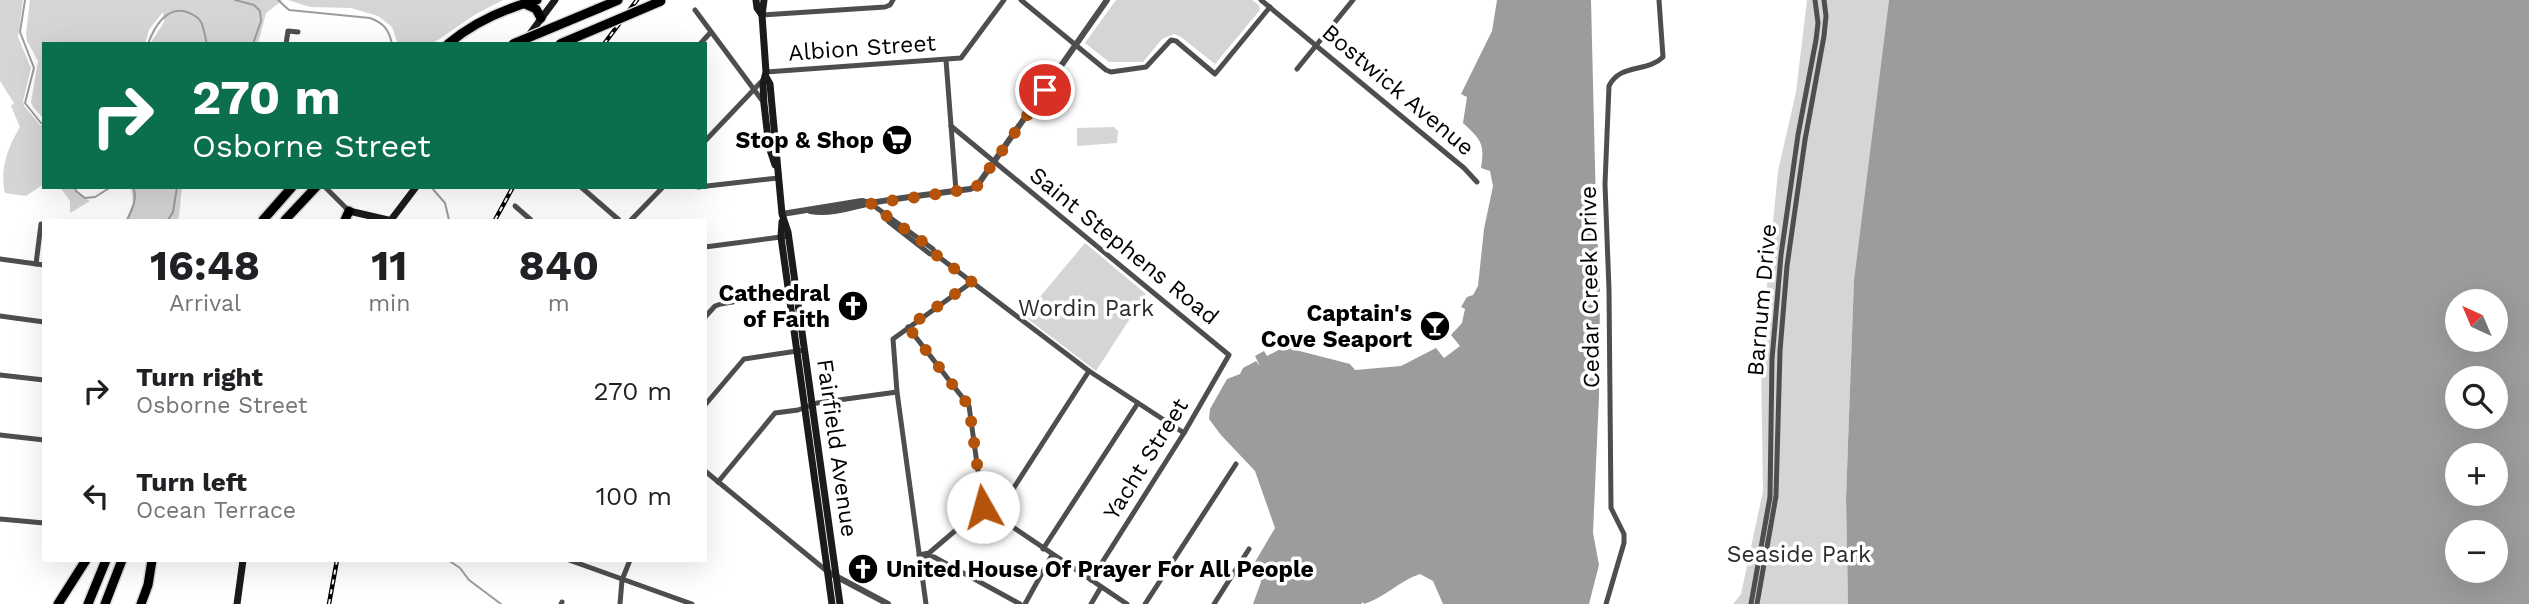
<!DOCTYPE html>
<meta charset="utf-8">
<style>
:root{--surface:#fff;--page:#f6f6f6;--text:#202124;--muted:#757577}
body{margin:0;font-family:"Work Sans",sans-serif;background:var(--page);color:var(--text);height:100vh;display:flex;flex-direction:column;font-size:26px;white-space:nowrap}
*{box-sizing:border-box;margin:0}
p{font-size:23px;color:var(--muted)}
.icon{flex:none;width:38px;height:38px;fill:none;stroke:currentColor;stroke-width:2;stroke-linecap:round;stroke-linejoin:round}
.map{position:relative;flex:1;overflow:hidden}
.details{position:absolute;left:42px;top:219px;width:665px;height:343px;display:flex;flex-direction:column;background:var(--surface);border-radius:0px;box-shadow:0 7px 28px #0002}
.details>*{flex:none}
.guide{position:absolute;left:42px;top:42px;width:665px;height:147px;border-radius:0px;box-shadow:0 7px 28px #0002;background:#0b6e4f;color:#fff;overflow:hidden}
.needle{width:46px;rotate:316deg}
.tools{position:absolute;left:2445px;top:289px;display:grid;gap:14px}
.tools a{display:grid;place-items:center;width:63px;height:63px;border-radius:50%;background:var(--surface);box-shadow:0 7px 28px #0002;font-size:35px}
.pin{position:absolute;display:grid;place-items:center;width:60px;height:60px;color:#fff;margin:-30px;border:4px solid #fff;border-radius:50%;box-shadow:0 2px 7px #0007}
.me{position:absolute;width:77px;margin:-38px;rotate:353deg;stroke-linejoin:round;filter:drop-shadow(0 0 5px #0008)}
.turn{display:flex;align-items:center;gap:24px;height:147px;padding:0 35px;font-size:32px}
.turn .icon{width:91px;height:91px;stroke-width:2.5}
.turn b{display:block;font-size:49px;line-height:60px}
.eta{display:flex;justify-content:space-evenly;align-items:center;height:119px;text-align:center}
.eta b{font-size:42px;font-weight:700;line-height:49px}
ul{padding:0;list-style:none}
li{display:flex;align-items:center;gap:21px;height:105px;padding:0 35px}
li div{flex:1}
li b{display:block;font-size:26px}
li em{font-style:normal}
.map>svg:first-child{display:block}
.green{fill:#d5d5d5}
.water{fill:#9c9c9c;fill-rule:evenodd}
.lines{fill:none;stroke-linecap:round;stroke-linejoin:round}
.stream{stroke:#9c9c9c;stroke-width:2}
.motorway-casing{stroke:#dbdbdb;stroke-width:12}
.minor{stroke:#4e4e4e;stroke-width:5}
.tertiary{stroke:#4e4e4e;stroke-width:6}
.secondary{stroke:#1b1b1b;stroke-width:7}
.motorway{stroke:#000;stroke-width:9}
.rail-casing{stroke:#000;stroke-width:4.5}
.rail{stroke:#fff;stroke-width:2;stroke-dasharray:5;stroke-linecap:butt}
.motorway-bridge-casing{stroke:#dbdbdb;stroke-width:12;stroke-linecap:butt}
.motorway-bridge{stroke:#000;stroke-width:9}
.route{stroke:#b45309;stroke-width:12;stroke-dasharray:0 21.6}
.labels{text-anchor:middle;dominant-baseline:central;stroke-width:7;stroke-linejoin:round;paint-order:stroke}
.street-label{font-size:23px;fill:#000;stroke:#fff}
.poi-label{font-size:23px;font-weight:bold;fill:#000;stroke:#fff;text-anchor:end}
.park-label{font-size:23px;fill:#2c2c2c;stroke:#fff}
</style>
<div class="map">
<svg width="2529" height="604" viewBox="0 0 2529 604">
<rect width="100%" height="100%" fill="#fff"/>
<g class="green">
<path d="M 0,0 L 23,0 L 18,37 L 31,68 L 23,101 L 25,107 L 40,125 L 44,125 L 44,184 L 26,196 L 5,193 C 0,168 7,149 20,127 L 11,106 L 14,103 L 0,81 Z"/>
<path d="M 30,0 L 283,0 L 266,13 L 258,44 L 150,44 L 164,22 L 163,12 L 149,30 L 145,44 L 44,44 L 44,119 L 33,107 L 31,102 L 38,61 L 27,41 L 26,33 Z"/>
<path d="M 288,0 L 503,0 L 476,14 L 432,44 L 398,44 L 392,27 L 378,16 L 351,8 L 310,7 Z"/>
<path d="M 1116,0 L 1252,0 L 1259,5 L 1260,10 L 1215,64 L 1181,37 L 1174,34 L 1162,39 L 1143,62 L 1109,62 L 1085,43 Z"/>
<path d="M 1807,0 L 1889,0 L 1854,280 L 1846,498 L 1848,604 L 1733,604 L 1741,594 L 1763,491 L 1761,363 L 1764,317 L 1778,171 L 1796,92 Z"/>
<path d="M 1114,127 L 1118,131 L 1117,143 L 1077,146 L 1077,128 Z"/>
<path d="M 60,187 L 74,187 L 76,192 L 90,201 L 70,213 L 70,201 Z"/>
<path d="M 131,187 L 182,187 L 179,217 L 177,220 L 126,220 L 133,203 Z"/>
<path d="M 1085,243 L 1146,294 L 1096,371 L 1024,316 Z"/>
</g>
<g class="water">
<path d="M 1497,0 L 1591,0 L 1596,208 L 1600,290 L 1599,396 L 1593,533 L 1599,565 L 1589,604 L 1443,604 L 1433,581 L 1420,574 C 1399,581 1384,598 1364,604 L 1363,602 L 1361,604 L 1253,604 L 1261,582 L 1255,562 L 1275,528 L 1255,471 L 1221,435 L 1209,419 L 1210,409 L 1227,379 L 1240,374 L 1243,368 L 1256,361 L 1260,366 L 1255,356 L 1264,351 L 1267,356 L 1286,346 L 1288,348 L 1350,364 L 1355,370 L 1401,366 L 1436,348 L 1444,358 L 1460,346 L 1451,335 L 1462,323 L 1465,309 L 1461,307 L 1467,297 L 1473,295 L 1478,286 L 1484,229 L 1493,186 L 1490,171 L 1481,168 C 1485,143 1481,140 1463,123 L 1467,97 L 1461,94 L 1492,31 Z"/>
<path d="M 1889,0 L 2529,0 L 2529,604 L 1848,604 L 1846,498 L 1854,280 ZM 2457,301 L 2496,301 L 2496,340 L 2457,340 ZM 2457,378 L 2496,378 L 2496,416 L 2457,416 ZM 2457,455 L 2496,455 L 2496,494 L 2457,494 ZM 2457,532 L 2496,532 L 2496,570 L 2457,570 Z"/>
</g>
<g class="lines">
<g class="stream">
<path d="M 25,0 L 20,32 L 34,68 L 25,103 L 41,123 L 44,124"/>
<path d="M 235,0 L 254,5 L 260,11 L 261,21 L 253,44"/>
<path d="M 278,0 L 289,10 L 370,18 C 384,23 389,30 392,44"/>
<path d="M 148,44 C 154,27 167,5 187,12 C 193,15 198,16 201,22 C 204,28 205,37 207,44"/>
<path d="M 75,187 L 76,191 L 85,198 L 95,197 L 111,187"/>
<path d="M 431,187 L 445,203 L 449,220"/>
<path d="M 127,220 C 132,210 138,198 133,187"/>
<path d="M 168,220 L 173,212 L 177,187"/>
<path d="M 448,560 L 460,568 L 469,580 L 501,604"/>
</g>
<g class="motorway-casing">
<g id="motorway">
<path d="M 525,4 L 536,9 L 541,18"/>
<path d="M 597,9 L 618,0"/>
<path d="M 448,44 C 474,22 503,9 537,0"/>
<path d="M 263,220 L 292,187"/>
<path d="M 285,220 L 316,187"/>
<path d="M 345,220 L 349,211"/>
<path d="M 58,604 L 86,560"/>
<path d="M 88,604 L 106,560"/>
<path d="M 105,604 L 122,560"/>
<path d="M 141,604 L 148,585 L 152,560"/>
</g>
</g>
<g class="minor">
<path d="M 1021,0 L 1106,70 L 1111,72 L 1146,67 L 1171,40 L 1176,41 L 1215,74 L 1270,7"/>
<path d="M 1261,0 L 1464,168 L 1477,182"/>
<path d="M 695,10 L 764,103"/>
<path d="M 762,15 L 885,7 L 890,5 L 893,0"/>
<path d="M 286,44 L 288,31 L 298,32"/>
<path d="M 700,44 L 711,32"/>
<path d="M 946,60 L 956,191"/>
<path d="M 1297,69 L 1353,0"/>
<path d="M 766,72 L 961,58 L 1004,0"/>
<path d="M 951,126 L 1229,355 L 1184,433 L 1091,580"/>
<path d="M 705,141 L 763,80"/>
<path d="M 325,187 L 349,211"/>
<path d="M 581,187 L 619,220"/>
<path d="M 698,187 L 778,178"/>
<path d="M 870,203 L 933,249 L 935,254"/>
<path d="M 515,206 L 531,220"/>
<path d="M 883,214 L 889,222 L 930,254 L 935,254 L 1089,371 L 1184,433"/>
<path d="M 631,220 L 663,187"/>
<path d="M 705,247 L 788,236"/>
<path d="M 0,259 L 44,265"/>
<path d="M 36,264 L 41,224"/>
<path d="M 0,316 L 44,322"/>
<path d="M 705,317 L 715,306 L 721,304 L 796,291"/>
<path d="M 908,327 L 969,406 L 983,507 L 929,553 L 919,555"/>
<path d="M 0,375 L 44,380"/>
<path d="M 705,405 L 744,359 L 804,350"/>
<path d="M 0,435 L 44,440"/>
<path d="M 705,471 L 828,572"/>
<path d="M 718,482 L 775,413 L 798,410 L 817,403 L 897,392"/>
<path d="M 983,507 L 1127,604"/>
<path d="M 995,517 L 1089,371"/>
<path d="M 0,519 L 44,523"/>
<path d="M 1043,549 L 1138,403"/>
<path d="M 924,556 L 934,557 L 1020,604"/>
<path d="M 569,560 L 692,604"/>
<path d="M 561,604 L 562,602"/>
<path d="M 620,604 L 622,580 L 630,560"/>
<path d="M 926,604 L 897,392 L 893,339 L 972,282"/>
<path d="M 1025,604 L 1052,555"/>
<path d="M 1091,604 L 1101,587"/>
<path d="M 1145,604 L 1236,464"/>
<path d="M 1214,604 L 1249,549"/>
<path d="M 1606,604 L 1624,543 L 1624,534 L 1611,508 L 1609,290 L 1605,184 L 1609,86 C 1620,63 1647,73 1663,57 L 1659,0"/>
<path d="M 1751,604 L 1770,497 L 1772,359 L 1781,255 L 1798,135 L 1816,40 L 1818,23 L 1815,0"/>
<path d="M 1757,604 L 1776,496 L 1780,351 L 1787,266 L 1805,140 L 1824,36 L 1826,16 L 1824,0"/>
</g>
<g class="tertiary">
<path d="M 810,211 C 833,215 854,206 876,202 C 907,197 939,193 970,189 L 977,186 L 1107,0"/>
<path d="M 782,214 L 862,201 L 870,203"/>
<path d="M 828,572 L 888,604"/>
</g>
<g class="secondary">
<path d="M 756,0 L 757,8 L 762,15"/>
<path d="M 764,0 L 762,15 L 766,72 L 763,84 L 764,104 L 769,147 L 775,165"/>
<path d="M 526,39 L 555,0"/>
<path d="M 766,77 L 770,84 L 782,214 L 788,232 L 840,604"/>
<path d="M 349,211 L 388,220"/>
<path d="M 391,220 L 416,187"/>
<path d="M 782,222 L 781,237 L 832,604"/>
<path d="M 237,604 L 243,560"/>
</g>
<use href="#motorway" class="motorway"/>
<g class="rail-casing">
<g id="rail">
<path d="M 604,44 L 637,0"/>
<path d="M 495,220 L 513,187"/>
<path d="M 329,604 L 337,560"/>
</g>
</g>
<use href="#rail" class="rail"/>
<g class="motorway-bridge-casing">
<g id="motorway-bridge">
<path d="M 513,44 L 597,9"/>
<path d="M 560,44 L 661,1"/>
</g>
</g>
<use href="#motorway-bridge" class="motorway-bridge"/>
</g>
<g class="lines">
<path class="route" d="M 983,507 L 969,406 L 908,327 L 972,282 L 935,254 L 933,249 L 870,204 L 970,189 L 977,186 L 1045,90"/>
</g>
<defs>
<g id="supermarket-disc" transform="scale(1.575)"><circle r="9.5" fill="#000" stroke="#fff"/><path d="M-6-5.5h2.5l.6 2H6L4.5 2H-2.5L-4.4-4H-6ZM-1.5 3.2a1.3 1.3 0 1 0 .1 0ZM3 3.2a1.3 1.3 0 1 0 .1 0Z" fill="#fff"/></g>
<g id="church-disc" transform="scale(1.575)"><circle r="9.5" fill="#000" stroke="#fff"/><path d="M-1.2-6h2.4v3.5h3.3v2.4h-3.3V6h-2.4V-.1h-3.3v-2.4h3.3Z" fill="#fff"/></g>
<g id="bar-disc" transform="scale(1.575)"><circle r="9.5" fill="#000" stroke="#fff"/><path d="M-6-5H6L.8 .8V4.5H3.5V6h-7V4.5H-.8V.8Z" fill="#fff"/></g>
</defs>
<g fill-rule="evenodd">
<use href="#supermarket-disc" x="897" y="140"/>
<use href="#church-disc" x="853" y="306"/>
<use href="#bar-disc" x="1435" y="326"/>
<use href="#church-disc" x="863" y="569"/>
</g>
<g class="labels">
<g class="street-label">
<text transform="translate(862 48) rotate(-4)">Albion Street</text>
<text transform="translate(1398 90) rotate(40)">Bostwick Avenue</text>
<text transform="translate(1124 246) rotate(39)">Saint Stephens Road</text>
<text transform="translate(1590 287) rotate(-91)">Cedar Creek Drive</text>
<text transform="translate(1762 300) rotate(-85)">Barnum Drive</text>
<text transform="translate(837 448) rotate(82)">Fairfield Avenue</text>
<text transform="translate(1146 459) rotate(-58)">Yacht Street</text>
</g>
<g class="poi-label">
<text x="874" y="140">Stop &amp; Shop</text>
<text x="830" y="293">Cathedral<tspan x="830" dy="26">of Faith</tspan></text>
<text x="1412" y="313">Captain's<tspan x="1412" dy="26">Cove Seaport</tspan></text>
<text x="886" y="569" text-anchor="start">United House Of Prayer For All People</text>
</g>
<g class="park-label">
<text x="1086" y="308">Wordin Park</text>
<text x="1799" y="554">Seaside Park</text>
</g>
</g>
</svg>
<div class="tools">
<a><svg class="needle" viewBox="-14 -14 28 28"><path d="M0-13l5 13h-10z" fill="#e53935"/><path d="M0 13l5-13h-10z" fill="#757577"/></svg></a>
<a><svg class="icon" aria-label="search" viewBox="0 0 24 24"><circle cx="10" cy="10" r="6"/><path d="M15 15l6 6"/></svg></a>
<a>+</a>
<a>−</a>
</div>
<div class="pin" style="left:1045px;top:90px;background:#d93025"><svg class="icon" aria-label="arrive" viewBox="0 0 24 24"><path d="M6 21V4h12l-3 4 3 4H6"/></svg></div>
<svg class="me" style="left:983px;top:507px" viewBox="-20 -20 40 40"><circle r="19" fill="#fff"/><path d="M0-13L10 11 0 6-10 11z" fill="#b45309"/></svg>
<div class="guide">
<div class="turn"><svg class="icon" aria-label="right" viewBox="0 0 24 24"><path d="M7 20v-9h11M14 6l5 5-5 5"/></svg><div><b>270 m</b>Osborne Street</div></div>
</div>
<section class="details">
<div class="eta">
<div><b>16:48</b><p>Arrival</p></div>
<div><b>11</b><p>min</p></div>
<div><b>840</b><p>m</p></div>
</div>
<ul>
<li><svg class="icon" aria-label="right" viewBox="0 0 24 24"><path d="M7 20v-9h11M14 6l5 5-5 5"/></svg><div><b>Turn right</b><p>Osborne Street</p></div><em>270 m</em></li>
<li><svg class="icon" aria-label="left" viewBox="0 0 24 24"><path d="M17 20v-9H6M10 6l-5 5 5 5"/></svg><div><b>Turn left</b><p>Ocean Terrace</p></div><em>100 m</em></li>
</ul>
</section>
</div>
